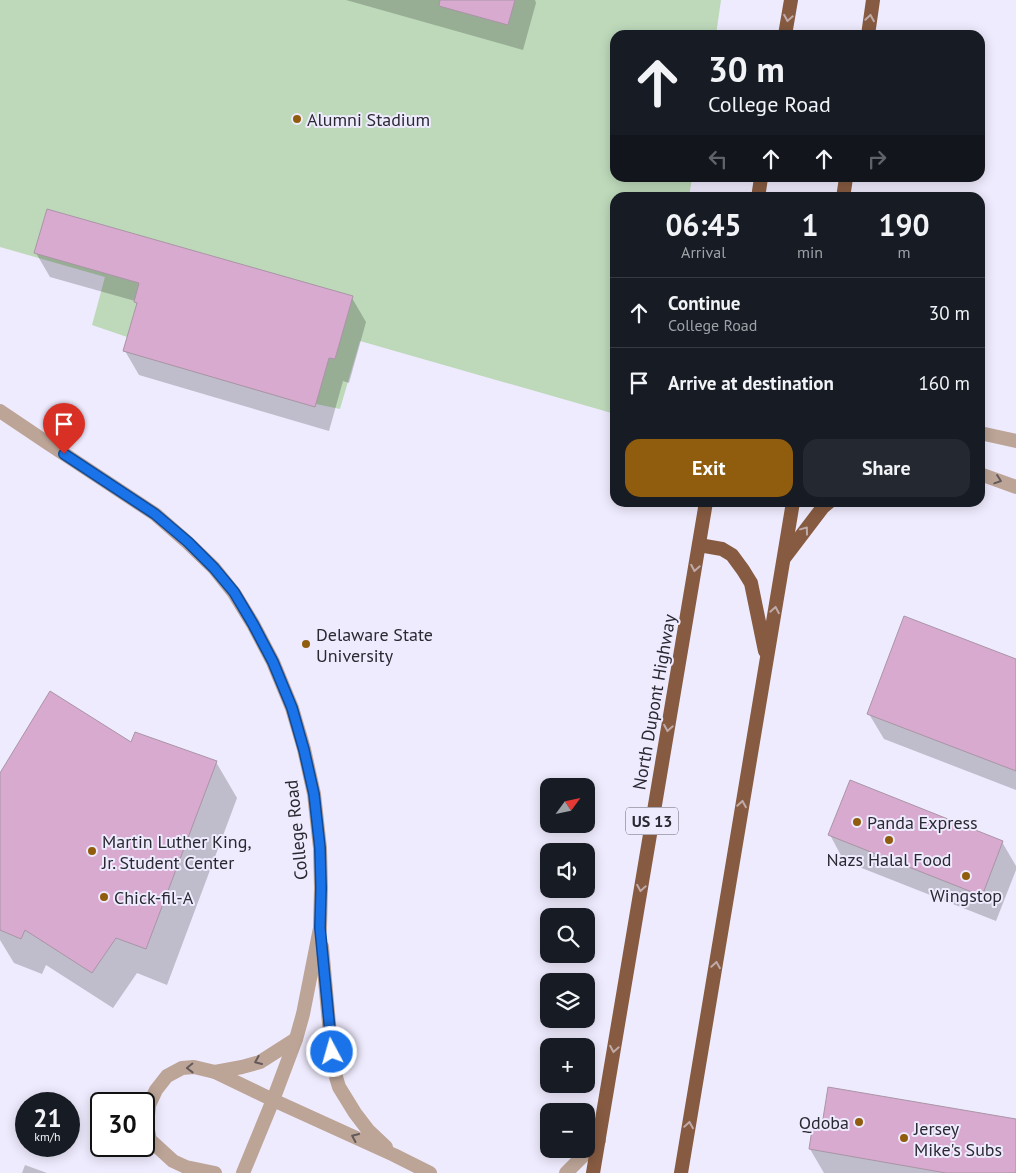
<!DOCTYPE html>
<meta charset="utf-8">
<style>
:root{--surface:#171b24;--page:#242831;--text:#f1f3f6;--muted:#9ea1a6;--line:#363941;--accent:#905c0d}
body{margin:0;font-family:"PT Sans",sans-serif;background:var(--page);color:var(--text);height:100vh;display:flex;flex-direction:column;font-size:19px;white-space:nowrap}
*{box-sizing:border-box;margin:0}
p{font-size:16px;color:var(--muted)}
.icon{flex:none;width:28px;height:28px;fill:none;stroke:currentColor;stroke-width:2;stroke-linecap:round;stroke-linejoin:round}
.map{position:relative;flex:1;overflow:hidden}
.details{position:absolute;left:610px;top:192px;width:375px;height:315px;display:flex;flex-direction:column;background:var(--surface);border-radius:15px;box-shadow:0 2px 12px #0003}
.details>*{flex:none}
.banner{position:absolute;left:610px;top:30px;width:375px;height:152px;border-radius:15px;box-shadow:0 2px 12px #0003;background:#171b24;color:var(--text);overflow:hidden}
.needle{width:32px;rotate:57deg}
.fabs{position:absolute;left:540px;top:778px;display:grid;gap:10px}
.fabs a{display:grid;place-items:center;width:55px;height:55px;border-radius:10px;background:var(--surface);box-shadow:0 2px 12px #0003;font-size:25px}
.speed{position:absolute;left:15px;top:1092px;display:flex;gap:10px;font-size:25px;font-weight:700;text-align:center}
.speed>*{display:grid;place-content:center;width:65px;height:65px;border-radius:50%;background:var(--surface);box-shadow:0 2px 12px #0003;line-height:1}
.speed small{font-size:12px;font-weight:400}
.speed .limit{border:2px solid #111;border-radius:8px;background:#fff;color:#111}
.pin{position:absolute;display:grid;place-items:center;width:42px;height:42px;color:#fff;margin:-51px -21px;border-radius:50% 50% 50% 0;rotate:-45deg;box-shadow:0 0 5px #0007}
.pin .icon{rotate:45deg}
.me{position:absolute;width:55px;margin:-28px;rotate:354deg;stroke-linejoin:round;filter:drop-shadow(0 0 4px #0008)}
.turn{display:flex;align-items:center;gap:18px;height:105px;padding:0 15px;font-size:22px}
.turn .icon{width:65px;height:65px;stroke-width:2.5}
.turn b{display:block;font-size:35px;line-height:42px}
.lanes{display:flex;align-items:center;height:48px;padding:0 15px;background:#0003;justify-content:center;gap:25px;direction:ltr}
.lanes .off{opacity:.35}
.eta{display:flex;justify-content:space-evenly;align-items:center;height:85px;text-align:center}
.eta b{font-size:30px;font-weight:800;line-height:35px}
.primary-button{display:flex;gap:10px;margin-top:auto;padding:10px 15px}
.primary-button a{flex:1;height:58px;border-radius:15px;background:var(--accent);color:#fff;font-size:20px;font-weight:800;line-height:58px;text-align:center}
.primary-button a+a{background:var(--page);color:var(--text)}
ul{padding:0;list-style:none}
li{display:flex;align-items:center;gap:15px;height:70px;padding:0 15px;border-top:1px solid var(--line)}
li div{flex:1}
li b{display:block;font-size:19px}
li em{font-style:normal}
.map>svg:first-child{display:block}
.green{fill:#bdd9ba}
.shadow{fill:#0003}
.building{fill:#d8aad0;stroke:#a995a5}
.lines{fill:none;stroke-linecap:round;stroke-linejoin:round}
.minor{stroke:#bca497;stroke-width:14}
.trunk{stroke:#865b41;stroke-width:14}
.oneway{stroke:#c0aaa9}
.oneway2{stroke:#645a5a}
.route-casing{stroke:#114b97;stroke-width:12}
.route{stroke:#1a73e8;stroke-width:9}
.poi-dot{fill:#905c0d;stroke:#efebfe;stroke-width:2}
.labels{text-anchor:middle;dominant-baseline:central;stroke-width:4;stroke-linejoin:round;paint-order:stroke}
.shield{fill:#efebfe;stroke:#65626e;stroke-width:1}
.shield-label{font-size:16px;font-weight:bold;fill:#2a2831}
.poi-label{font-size:18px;fill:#2a2831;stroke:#efebfe;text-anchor:start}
.street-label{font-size:18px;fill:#2a2831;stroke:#efebfe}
</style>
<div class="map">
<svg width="1016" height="1173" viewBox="0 0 1016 1173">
<rect width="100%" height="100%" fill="#efebfe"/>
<path class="green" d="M 0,0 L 721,0 L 716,35 L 615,35 L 615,178 L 692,178 L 689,197 L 615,198 L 615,414 L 360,341 L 340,409 L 316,404 L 315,407 L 123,351 L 127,337 L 92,325 L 105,277 L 0,247 Z"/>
<g class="shadow">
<path d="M 346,0 L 535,0 L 536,3 L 523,50 Z"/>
<path d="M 36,253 L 352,298 L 366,322 L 349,383 L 343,381 L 329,431 L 139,375 L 125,351 L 138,306 L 135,301 L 50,277 Z"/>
<path d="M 1016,660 L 1016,790 L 884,739 L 869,714 Z"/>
<path d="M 132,744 L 216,762 L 237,798 L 167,985 L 137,973 L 113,1008 L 46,965 L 42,974 L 14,963 L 0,940 L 0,775 Z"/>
<path d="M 830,835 L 1002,842 L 1016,866 L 1016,870 L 996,921 L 844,861 Z"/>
<path d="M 1016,1121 L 1016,1173 L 824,1173 L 810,1149 Z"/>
<path d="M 25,1165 L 47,1173 L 22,1173 Z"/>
</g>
<g class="building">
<path d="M 440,0 L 515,0 L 508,25 L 439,6 Z"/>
<path d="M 47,209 L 353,296 L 335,359 L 329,358 L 315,407 L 123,351 L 137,303 L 134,302 L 139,283 L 34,253 Z"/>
<path d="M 904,616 L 1016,659 L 1016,771 L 867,714 Z"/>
<path d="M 50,691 L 131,742 L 135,732 L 217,761 L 146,949 L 116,938 L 92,973 L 25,930 L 21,939 L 0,930 L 0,773 Z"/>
<path d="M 850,780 L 1003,841 L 982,896 L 828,835 Z"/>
<path d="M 828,1087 L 1016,1119 L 1016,1173 L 946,1173 L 809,1149 L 813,1123 L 822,1125 Z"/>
</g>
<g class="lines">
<g class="minor">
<path d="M 0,411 L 49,444 L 155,514 L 187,542 L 214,568 L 234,593 L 253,624 L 273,662 L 292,708 L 304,749 L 314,794 L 320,848 L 321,888 L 320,928 L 303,1014 L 296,1039 L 273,1100 L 243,1173"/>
<path d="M 980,433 L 1016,441"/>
<path d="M 980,474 L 1016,487"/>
<path d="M 322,947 L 333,1067 L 339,1087 L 355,1113 L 368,1130 L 386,1147"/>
<path d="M 215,1072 L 242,1067 L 260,1062 L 296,1039"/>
<path d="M 215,1173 L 186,1167 L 173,1161 L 150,1140 L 147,1126 L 149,1105 L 156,1090 L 167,1076 L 182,1068 L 194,1067 L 215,1072 L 273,1100 L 394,1155 L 430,1173"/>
<path d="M 566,1173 L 599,1140"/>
</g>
<g class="trunk">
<path d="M 785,35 L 791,0"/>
<path d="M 868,35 L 873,0"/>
<path d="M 758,198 L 761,178"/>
<path d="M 843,198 L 846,178"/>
<path d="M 699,545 L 722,549 L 732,555 L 743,570 L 751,583 L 765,651"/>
<path d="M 785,557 L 823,507 L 829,502"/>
<path d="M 593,1173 L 706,502"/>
<path d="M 681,1173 L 793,502"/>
</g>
</g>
<defs><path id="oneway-chevron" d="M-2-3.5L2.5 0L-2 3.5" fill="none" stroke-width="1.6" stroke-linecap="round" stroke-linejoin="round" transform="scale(1.25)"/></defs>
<g class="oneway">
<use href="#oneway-chevron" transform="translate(788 18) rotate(100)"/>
<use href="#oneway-chevron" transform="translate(870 18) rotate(-81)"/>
<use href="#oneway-chevron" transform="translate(805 530) rotate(-53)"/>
<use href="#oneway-chevron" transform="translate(695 568) rotate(100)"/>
<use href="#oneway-chevron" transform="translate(775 610) rotate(-80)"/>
<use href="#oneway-chevron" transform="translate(668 728) rotate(100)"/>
<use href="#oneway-chevron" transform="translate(742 804) rotate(-81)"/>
<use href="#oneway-chevron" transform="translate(641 888) rotate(100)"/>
<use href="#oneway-chevron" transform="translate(716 965) rotate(-81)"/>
<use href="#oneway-chevron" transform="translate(614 1049) rotate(100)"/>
<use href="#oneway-chevron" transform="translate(689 1125) rotate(-81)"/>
</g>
<g class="oneway2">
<use href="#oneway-chevron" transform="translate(998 480) rotate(19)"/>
<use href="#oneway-chevron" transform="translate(258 1061) rotate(157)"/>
<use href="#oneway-chevron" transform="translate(190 1068) rotate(179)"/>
<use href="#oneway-chevron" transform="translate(355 1137) rotate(-156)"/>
</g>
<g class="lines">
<g class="route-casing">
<path id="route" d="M 64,454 L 155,514 L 188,542 L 214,568 L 234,592 L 253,624 L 273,662 L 292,708 L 304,750 L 314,794 L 320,848 L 321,888 L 320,928 L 332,1052"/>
</g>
<use href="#route" class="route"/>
</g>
<g class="poi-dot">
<circle cx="297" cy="119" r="5"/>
<circle cx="306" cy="644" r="5"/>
<circle cx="857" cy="822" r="5"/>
<circle cx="889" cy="840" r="5"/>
<circle cx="92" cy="851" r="5"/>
<circle cx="966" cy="876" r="5"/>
<circle cx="104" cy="897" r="5"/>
<circle cx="859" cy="1122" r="5"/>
<circle cx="904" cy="1138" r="5"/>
</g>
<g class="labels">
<rect class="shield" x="626" y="807.5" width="52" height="27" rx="4"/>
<g class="shield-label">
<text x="652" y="821">US 13</text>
</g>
<g class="poi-label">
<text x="307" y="119">Alumni Stadium</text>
<text x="316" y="634">Delaware State<tspan x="316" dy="21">University</tspan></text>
<text x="867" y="822">Panda Express</text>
<text x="102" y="841">Martin Luther King,<tspan x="102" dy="21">Jr. Student Center</tspan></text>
<text x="889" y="859" text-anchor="middle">Nazs Halal Food</text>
<text x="966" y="895" text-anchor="middle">Wingstop</text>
<text x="114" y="897">Chick-fil-A</text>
<text x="849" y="1122" text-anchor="end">Qdoba</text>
<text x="914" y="1128">Jersey<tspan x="914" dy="21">Mike's Subs</tspan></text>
</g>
<g class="street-label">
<text transform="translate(654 702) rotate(-80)">North Dupont Highway</text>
<text transform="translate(296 830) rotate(-96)">College Road</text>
</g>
</g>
</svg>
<div class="fabs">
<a><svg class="needle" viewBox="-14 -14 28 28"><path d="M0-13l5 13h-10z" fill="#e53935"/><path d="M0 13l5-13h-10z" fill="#9ea1a6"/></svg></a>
<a><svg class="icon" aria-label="sound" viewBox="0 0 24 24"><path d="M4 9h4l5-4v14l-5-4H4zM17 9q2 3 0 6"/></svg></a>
<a><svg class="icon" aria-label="search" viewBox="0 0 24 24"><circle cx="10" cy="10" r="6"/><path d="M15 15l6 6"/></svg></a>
<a><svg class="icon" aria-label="layers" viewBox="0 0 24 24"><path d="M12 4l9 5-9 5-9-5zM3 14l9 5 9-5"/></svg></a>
<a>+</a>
<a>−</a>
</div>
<div class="speed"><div>21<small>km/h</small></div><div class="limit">30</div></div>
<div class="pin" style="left:64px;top:454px;background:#d93025"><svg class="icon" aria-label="arrive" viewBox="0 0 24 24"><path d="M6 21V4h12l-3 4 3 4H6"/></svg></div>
<svg class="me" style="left:332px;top:1052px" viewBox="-20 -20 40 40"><circle r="17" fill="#1a73e8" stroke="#fff" stroke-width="3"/><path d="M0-11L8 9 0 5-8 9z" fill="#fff"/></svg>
<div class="banner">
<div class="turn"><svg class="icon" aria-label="ahead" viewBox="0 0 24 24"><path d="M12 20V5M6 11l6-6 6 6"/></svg><div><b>30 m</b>College Road</div></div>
<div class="lanes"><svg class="icon off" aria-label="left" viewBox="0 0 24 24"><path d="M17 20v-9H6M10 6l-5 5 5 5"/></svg><svg class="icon" aria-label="ahead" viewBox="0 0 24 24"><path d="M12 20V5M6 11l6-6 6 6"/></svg><svg class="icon" aria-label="ahead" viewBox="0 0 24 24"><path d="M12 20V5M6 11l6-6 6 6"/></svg><svg class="icon off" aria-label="right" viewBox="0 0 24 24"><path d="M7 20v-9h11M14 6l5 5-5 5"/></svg></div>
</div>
<section class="details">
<div class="eta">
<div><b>06:45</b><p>Arrival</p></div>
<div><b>1</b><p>min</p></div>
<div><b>190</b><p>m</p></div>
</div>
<ul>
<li><svg class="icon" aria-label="ahead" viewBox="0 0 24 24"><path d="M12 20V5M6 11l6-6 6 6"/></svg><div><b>Continue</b><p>College Road</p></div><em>30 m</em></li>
<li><svg class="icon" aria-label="arrive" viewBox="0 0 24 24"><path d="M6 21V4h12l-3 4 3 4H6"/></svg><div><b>Arrive at destination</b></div><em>160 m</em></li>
</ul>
<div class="primary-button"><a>Exit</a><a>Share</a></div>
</section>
</div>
